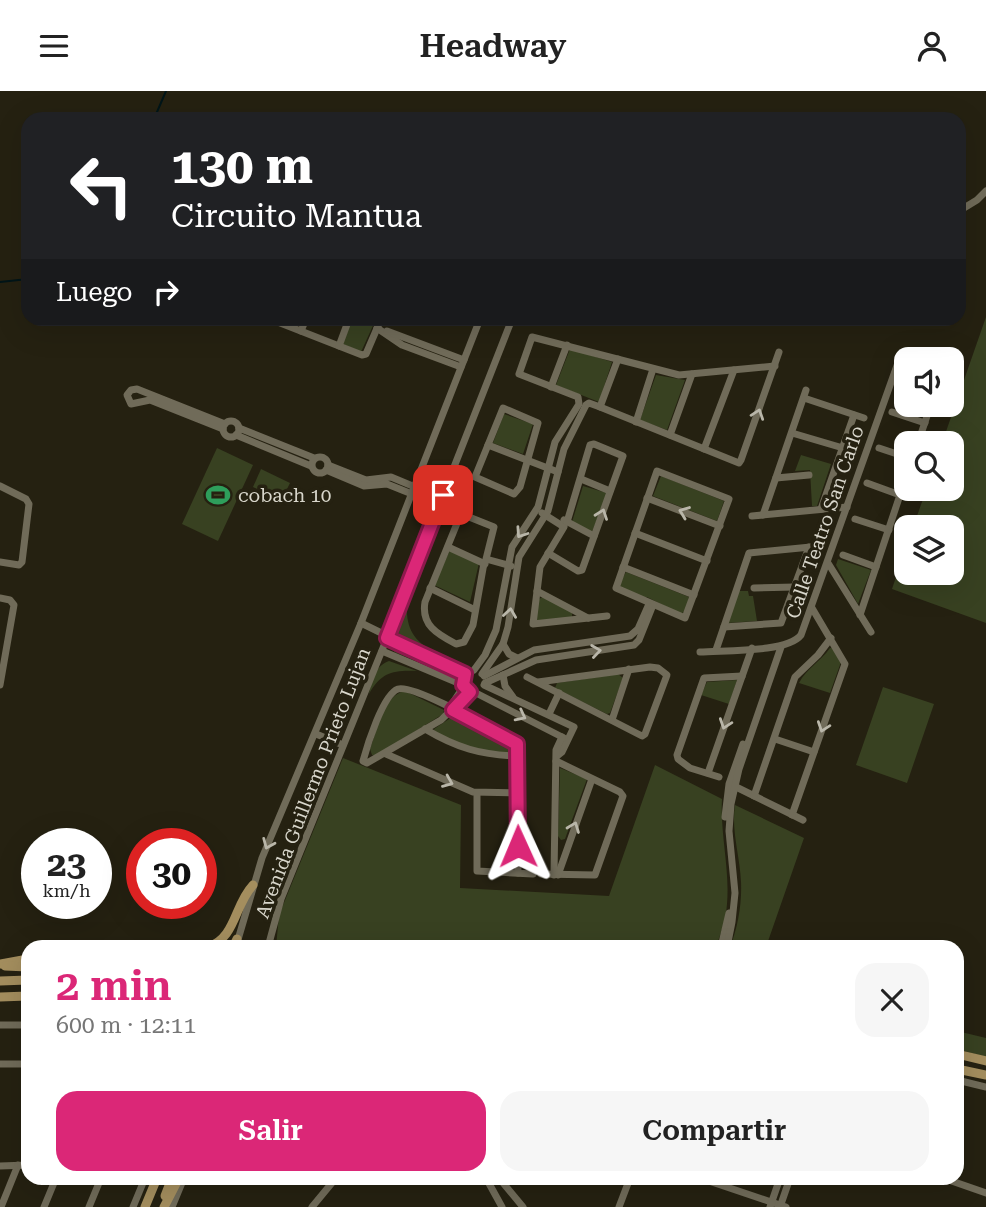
<!DOCTYPE html>
<html lang="es">
<meta charset="utf-8">
<style>
:root{--surface:#fff;--page:#f6f6f6;--text:#222;--muted:#767676;--accent:#db2777}
body{margin:0;font-family:"Roboto Serif",serif;background:var(--page);color:var(--text);height:100vh;display:flex;flex-direction:column;font-size:26px;white-space:nowrap}
*{box-sizing:border-box;margin:0}
p{font-size:23px;color:var(--muted)}
.icon{flex:none;width:38px;height:38px;fill:none;stroke:currentColor;stroke-width:2;stroke-linecap:round;stroke-linejoin:round}
.map{position:relative;flex:1;overflow:hidden}
.sheet{position:absolute;left:21px;top:849px;width:943px;height:245px;display:flex;flex-direction:column;background:var(--surface);border-radius:21px;box-shadow:0 7px 28px #0002}
.sheet>*{flex:none}
.hud{position:absolute;left:21px;top:21px;width:945px;height:214px;border-radius:21px;box-shadow:0 7px 28px #0002;background:#202124;color:#fff;overflow:hidden}
.fabs{position:absolute;left:894px;top:256px;display:grid;gap:14px}
.fabs a{display:grid;place-items:center;width:70px;height:70px;border-radius:14px;background:var(--surface);box-shadow:0 7px 28px #0002;font-size:35px}
.speed{position:absolute;left:21px;top:737px;display:flex;gap:14px;font-size:35px;font-weight:700;text-align:center}
.speed>*{display:grid;place-content:center;width:91px;height:91px;border-radius:50%;background:var(--surface);box-shadow:0 7px 28px #0002;line-height:1}
.speed small{font-size:18px;font-weight:400}
.speed .limit{border:10px solid #d22;background:#fff;color:#111}
.pin{position:absolute;display:grid;place-items:center;width:60px;height:60px;color:#fff;margin:-30px;border-radius:14px;box-shadow:0 4px 10px #0006}
.me{position:absolute;width:77px;margin:-38px;rotate:359deg;stroke-linejoin:round;filter:drop-shadow(0 0 5px #0008)}
.turn{display:flex;align-items:center;gap:24px;height:147px;padding:0 35px;font-size:32px}
.turn .icon{width:91px;height:91px;stroke-width:2.5}
.turn b{display:block;font-size:49px;line-height:60px}
.then{display:flex;align-items:center;height:66px;padding:0 35px;background:#0003;gap:14px;font-size:26px}
.round{display:grid;place-items:center;flex:none;width:74px;height:74px;border-radius:21px;background:var(--page)}
.summary{display:flex;align-items:center;justify-content:space-between;height:119px;padding:0 35px}
h1{font-size:42px;font-weight:600;line-height:52px;color:var(--accent)}
.button{display:flex;gap:14px;margin-top:auto;padding:14px 35px}
.button a{flex:1;height:80px;border-radius:21px;background:var(--accent);color:#fff;font-size:28px;font-weight:600;line-height:80px;text-align:center}
.button a+a{background:var(--page);color:var(--text)}
header{display:flex;justify-content:space-between;align-items:center;height:91px;padding:0 35px;background:var(--surface);font-size:32px;font-weight:600}
.map>svg:first-child{display:block}
.green{fill:#384121}
.lines{fill:none;stroke-linecap:round;stroke-linejoin:round}
.stream{stroke:#001518;stroke-width:2}
.minor{stroke:#706b59;stroke-width:7}
.major{stroke:#a48e5e;stroke-width:9}
.oneway{stroke:#b9b6a9}
.route-casing{stroke:#8e194d;stroke-width:18}
.route{stroke:#db2777;stroke-width:12}
.labels{text-anchor:middle;dominant-baseline:central;stroke-width:7;stroke-linejoin:round;paint-order:stroke}
.poi-label{font-size:19px;fill:#d8d6cb;stroke:#252111;text-anchor:start}
.street-label{font-size:19px;fill:#d8d6cb;stroke:#252111}
</style>
<header><svg class="icon" aria-label="menu" viewBox="0 0 24 24"><path d="M4 6h16M4 12h16M4 18h16"/></svg>Headway<svg class="icon" aria-label="person" viewBox="0 0 24 24"><circle cx="12" cy="8" r="4"/><path d="M4 21q1-7 8-7t8 7"/></svg></header>
<div class="map">
<svg width="986" height="1116" viewBox="0 0 986 1116">
<rect width="100%" height="100%" fill="#252111"/>
<g class="green">
<path d="M 986,226 L 986,532 L 892,498 L 906,456 L 906,481 L 952,481 L 952,436 L 913,436 L 927,397 L 952,397 L 952,352 L 942,352 Z"/>
<path d="M 352,228 L 376,228 L 361,261 L 343,253 Z"/>
<path d="M 570,258 L 612,271 L 599,311 L 556,294 Z"/>
<path d="M 656,284 L 685,289 L 667,339 L 640,329 Z"/>
<path d="M 504,323 L 533,333 L 523,363 L 493,352 Z"/>
<path d="M 217,357 L 253,374 L 218,450 L 182,433 Z"/>
<path d="M 801,364 L 831,373 L 817,415 L 812,415 L 810,379 L 795,380 Z"/>
<path d="M 261,378 L 290,392 L 281,410 L 253,396 Z"/>
<path d="M 661,385 L 724,410 L 717,430 L 653,405 Z"/>
<path d="M 583,395 L 607,402 L 592,441 L 572,431 Z"/>
<path d="M 450,459 L 479,472 L 470,511 L 434,494 Z"/>
<path d="M 838,468 L 871,479 L 858,513 L 836,474 Z"/>
<path d="M 626,481 L 689,506 L 686,519 L 681,523 L 647,506 L 643,509 L 621,498 L 619,494 Z"/>
<path d="M 739,500 L 748,500 L 749,505 L 753,505 L 757,530 L 727,532 Z"/>
<path d="M 407,506 C 406,526 407,543 425,555 L 402,547 L 396,540 Z"/>
<path d="M 543,506 L 572,521 L 572,527 L 538,532 L 535,529 L 539,508 Z"/>
<path d="M 395,556 L 456,582 L 458,586 L 394,561 Z"/>
<path d="M 830,557 L 833,557 L 841,571 L 830,602 L 799,592 C 806,578 821,570 830,557 Z"/>
<path d="M 389,570 L 417,580 C 394,579 381,581 369,603 C 372,589 375,575 389,570 Z"/>
<path d="M 618,583 L 623,587 L 610,622 L 607,623 L 555,597 L 557,592 Z"/>
<path d="M 737,589 L 729,613 L 701,604 L 707,591 Z"/>
<path d="M 883,596 L 934,613 L 907,692 L 856,674 Z"/>
<path d="M 405,600 L 444,619 L 443,623 L 377,664 L 372,664 L 370,658 C 377,640 383,604 405,600 Z"/>
<path d="M 455,624 L 508,650 L 515,656 L 511,663 L 478,661 L 435,642 L 434,638 Z"/>
<path d="M 343,667 L 461,714 L 460,797 L 609,805 L 655,674 L 722,708 C 720,743 730,778 727,813 C 726,828 721,842 716,856 L 276,856 L 279,824 Z"/>
<path d="M 560,677 L 587,688 L 565,748 L 561,749 L 558,745 Z"/>
<path d="M 735,714 L 804,747 L 766,856 L 730,856 C 738,836 742,812 741,791 C 740,765 731,740 735,714 Z"/>
<path d="M 957,940 L 986,947 L 986,966 L 957,958 Z"/>
</g>
<g class="lines">
<g class="stream">
<path d="M 154,28 L 166,0"/>
<path d="M 0,191 L 28,188"/>
</g>
<g class="minor">
<path d="M 959,120 L 977,109 L 986,100"/>
<path d="M 270,228 L 362,264 L 366,263 L 381,228"/>
<path d="M 377,237 L 402,254 L 461,276"/>
<path d="M 301,240 L 306,228"/>
<path d="M 387,240 L 464,269"/>
<path d="M 339,255 L 349,228"/>
<path d="M 905,287 L 906,287"/>
<path d="M 551,296 L 567,254"/>
<path d="M 804,307 L 864,327"/>
<path d="M 600,316 L 618,268"/>
<path d="M 503,317 L 538,332 L 520,396 L 514,403 L 475,386 Z"/>
<path d="M 892,321 L 925,332"/>
<circle cx="231" cy="338" r="8"/>
<path d="M 636,331 L 653,278"/>
<path d="M 239,337 L 314,367"/>
<path d="M 223,338 L 150,309 L 131,313 L 127,304 L 131,299 L 137,298 L 225,333"/>
<path d="M 792,342 L 843,357"/>
<path d="M 236,344 L 311,375"/>
<path d="M 670,344 L 692,283"/>
<path d="M 918,352 L 931,313"/>
<path d="M 488,354 L 558,381"/>
<path d="M 879,357 L 906,366"/>
<path d="M 704,358 L 734,279"/>
<circle cx="320" cy="374" r="8"/>
<path d="M 328,374 L 366,389 L 391,386 L 415,396"/>
<path d="M 326,379 L 364,395 L 387,393 L 412,403"/>
<path d="M 657,380 L 729,408 L 685,527 L 616,497 Z"/>
<path d="M 776,387 L 809,384"/>
<path d="M 581,388 L 610,400"/>
<path d="M 867,392 L 900,404"/>
<path d="M 0,395 L 26,408 L 29,413 L 22,471 L 19,474 L 0,471"/>
<path d="M 647,407 L 720,435"/>
<path d="M 821,418 L 854,324"/>
<path d="M 542,422 L 564,436 L 540,476 L 533,533 L 607,525"/>
<path d="M 763,424 L 806,299"/>
<path d="M 752,425 L 847,416"/>
<path d="M 855,428 L 889,439"/>
<path d="M 564,429 L 594,445"/>
<path d="M 635,442 L 707,470"/>
<path d="M 448,456 L 485,473"/>
<path d="M 548,462 L 578,480 L 582,479 L 623,365 L 594,353 L 590,354 L 567,431"/>
<path d="M 843,464 L 876,476"/>
<path d="M 484,472 L 473,534 L 464,551 L 456,553 C 437,543 421,534 425,511 L 460,425 L 469,426 L 494,436 L 486,468 L 511,475"/>
<path d="M 828,472 L 871,541"/>
<path d="M 623,476 L 694,504"/>
<path d="M 430,497 L 475,519"/>
<path d="M 754,497 L 795,496"/>
<path d="M 537,500 L 588,527"/>
<path d="M 0,507 L 10,509 L 14,514 L 0,594"/>
<path d="M 860,524 L 906,386"/>
<path d="M 361,532 L 465,583"/>
<path d="M 724,536 L 781,532 L 809,456"/>
<path d="M 503,553 L 509,563 L 517,567"/>
<path d="M 716,559 L 749,462 L 821,455"/>
<path d="M 382,560 L 463,594"/>
<path d="M 700,561 C 724,559 787,562 801,544 L 899,269"/>
<path d="M 474,579 L 485,564 L 496,539 L 512,456 L 538,416 L 555,351 L 579,313 L 578,306 L 519,283 L 532,246 L 679,284 L 775,275"/>
<path d="M 482,583 L 503,553 L 508,536 L 519,466 L 548,420 L 564,358 L 586,314 L 589,312 L 600,316 L 739,372 L 741,369 L 779,261"/>
<path d="M 503,584 L 505,595 L 513,606"/>
<path d="M 484,585 L 534,559 L 630,545 L 638,538 L 649,513"/>
<path d="M 527,586 L 642,645 L 645,643 L 667,584 L 658,577 L 650,576 L 538,591"/>
<path d="M 485,592 L 536,569 L 634,554 L 639,549 L 653,514"/>
<path d="M 484,594 L 574,636 L 562,661 L 557,665"/>
<path d="M 470,601 L 441,629 L 367,672 L 363,670 C 367,655 383,603 398,598 C 415,593 496,641 515,651 L 517,655 L 518,782"/>
<path d="M 474,601 L 564,647"/>
<path d="M 448,619 L 464,595"/>
<path d="M 549,623 L 559,602"/>
<path d="M 612,629 L 629,578"/>
<path d="M 425,638 C 457,657 481,664 517,665"/>
<path d="M 316,643 L 343,654"/>
<path d="M 775,648 L 814,661"/>
<path d="M 386,663 L 473,701 L 518,702"/>
<path d="M 708,682 L 752,557"/>
<path d="M 719,686 L 690,677 L 678,668 L 677,664 L 704,587 L 742,585"/>
<path d="M 730,693 L 803,729"/>
<path d="M 477,702 L 477,780 L 533,783"/>
<path d="M 754,705 L 795,586 L 818,564 L 831,547"/>
<path d="M 792,724 L 845,573 L 812,517"/>
<path d="M 725,726 L 729,693 L 743,653"/>
<path d="M 541,783 L 595,784 L 623,705 L 620,701 L 556,670"/>
<path d="M 554,784 L 556,659 L 562,646"/>
<path d="M 558,784 L 592,688"/>
<path d="M 237,852 L 262,767 L 361,532 L 480,228"/>
<path d="M 268,856 L 281,808 L 387,547 L 512,228"/>
<path d="M 721,856 L 729,822"/>
<path d="M 727,856 L 732,831 L 735,802 L 729,740 L 731,713 L 739,678 L 781,556"/>
<path d="M 0,934 L 28,934"/>
<path d="M 27,934 L 28,964"/>
<path d="M 0,973 L 28,973"/>
<path d="M 957,989 L 986,996"/>
<path d="M 0,1075 L 28,1074"/>
<path d="M 486,1087 L 502,1116"/>
<path d="M 499,1087 L 523,1116"/>
<path d="M 700,1087 L 786,1116"/>
<path d="M 943,1087 L 986,1102"/>
<path d="M 1,1116 L 18,1074"/>
<path d="M 44,1116 L 56,1087"/>
<path d="M 89,1116 L 101,1087"/>
<path d="M 133,1116 L 145,1087"/>
<path d="M 172,1116 L 184,1087"/>
<path d="M 312,1116 L 336,1087"/>
<path d="M 619,1116 L 630,1087"/>
<path d="M 770,1116 L 780,1087"/>
<path d="M 780,1116 L 790,1087"/>
</g>
<g class="major">
<path d="M 208,856 C 236,847 234,814 253,794"/>
<path d="M 233,856 L 237,848"/>
<path d="M 0,873 L 28,868"/>
<path d="M 5,875 L 28,876"/>
<path d="M 0,890 L 28,889"/>
<path d="M 0,906 L 28,905"/>
<path d="M 957,963 L 986,970"/>
<path d="M 957,978 L 986,984"/>
<path d="M 165,1105 L 172,1087"/>
<path d="M 145,1116 L 157,1087"/>
<path d="M 164,1116 L 179,1087"/>
</g>
</g>
<defs><path id="oneway-chevron" d="M-2-3.5L2.5 0L-2 3.5" fill="none" stroke-width="1.6" stroke-linecap="round" stroke-linejoin="round" transform="scale(1.75)"/></defs>
<g class="oneway">
<use href="#oneway-chevron" transform="translate(758 323) rotate(-71)"/>
<use href="#oneway-chevron" transform="translate(684 421) rotate(-159)"/>
<use href="#oneway-chevron" transform="translate(602 423) rotate(-70)"/>
<use href="#oneway-chevron" transform="translate(521 442) rotate(124)"/>
<use href="#oneway-chevron" transform="translate(510 522) rotate(-82)"/>
<use href="#oneway-chevron" transform="translate(596 560) rotate(-8)"/>
<use href="#oneway-chevron" transform="translate(521 625) rotate(27)"/>
<use href="#oneway-chevron" transform="translate(725 633) rotate(109)"/>
<use href="#oneway-chevron" transform="translate(823 636) rotate(109)"/>
<use href="#oneway-chevron" transform="translate(448 691) rotate(22)"/>
<use href="#oneway-chevron" transform="translate(574 736) rotate(-69)"/>
<use href="#oneway-chevron" transform="translate(268 753) rotate(113)"/>
</g>
<g class="lines">
<g class="route-casing">
<path id="route" d="M 443,404 L 387,547 L 465,583 L 463,594 L 470,601 L 453,619 L 517,653 L 518,755"/>
</g>
<use href="#route" class="route"/>
</g>
<defs>
<g id="stadium-bare" transform="scale(1.89)"><path d="M0-5a6.5 5 0 1 0 0 10a6.5 5 0 1 0 0-10ZM-3.5-1.8h7v3.6h-7Z" fill="#2e9e5b" stroke="#252111" stroke-width="2.5" paint-order="stroke"/></g>
</defs>
<g fill-rule="evenodd">
<use href="#stadium-bare" x="218" y="404"/>
</g>
<g class="labels">
<g class="poi-label">
<text x="238" y="404">cobach 10</text>
</g>
<g class="street-label">
<text transform="translate(825 431) rotate(-71)">Calle Teatro San Carlo</text>
<text transform="translate(313 692) rotate(-69)">Avenida Guillermo Prieto Lujan</text>
</g>
</g>
</svg>
<div class="fabs">
<a><svg class="icon" aria-label="sound" viewBox="0 0 24 24"><path d="M4 9h4l5-4v14l-5-4H4zM17 9q2 3 0 6"/></svg></a>
<a><svg class="icon" aria-label="search" viewBox="0 0 24 24"><circle cx="10" cy="10" r="6"/><path d="M15 15l6 6"/></svg></a>
<a><svg class="icon" aria-label="layers" viewBox="0 0 24 24"><path d="M12 4l9 5-9 5-9-5zM3 14l9 5 9-5"/></svg></a>
</div>
<div class="speed"><div>23<small>km/h</small></div><div class="limit">30</div></div>
<div class="pin" style="left:443px;top:404px;background:#d93025"><svg class="icon" aria-label="arrive" viewBox="0 0 24 24"><path d="M6 21V4h12l-3 4 3 4H6"/></svg></div>
<svg class="me" style="left:518px;top:755px" viewBox="-20 -20 40 40"><path d="M0-17L14 15 0 8-14 15z" fill="#db2777" stroke="#fff" stroke-width="4"/></svg>
<div class="hud">
<div class="turn"><svg class="icon" aria-label="left" viewBox="0 0 24 24"><path d="M17 20v-9H6M10 6l-5 5 5 5"/></svg><div><b>130 m</b>Circuito Mantua</div></div>
<div class="then">Luego<svg class="icon" aria-label="right" viewBox="0 0 24 24"><path d="M7 20v-9h11M14 6l5 5-5 5"/></svg></div>
</div>
<section class="sheet">
<div class="summary"><div><h1>2 min</h1><p>600 m · 12:11</p></div><a class="round"><svg class="icon" aria-label="close" viewBox="0 0 24 24"><path d="M6 6l12 12M18 6L6 18"/></svg></a></div>
<div class="button"><a>Salir</a><a>Compartir</a></div>
</section>
</div>
